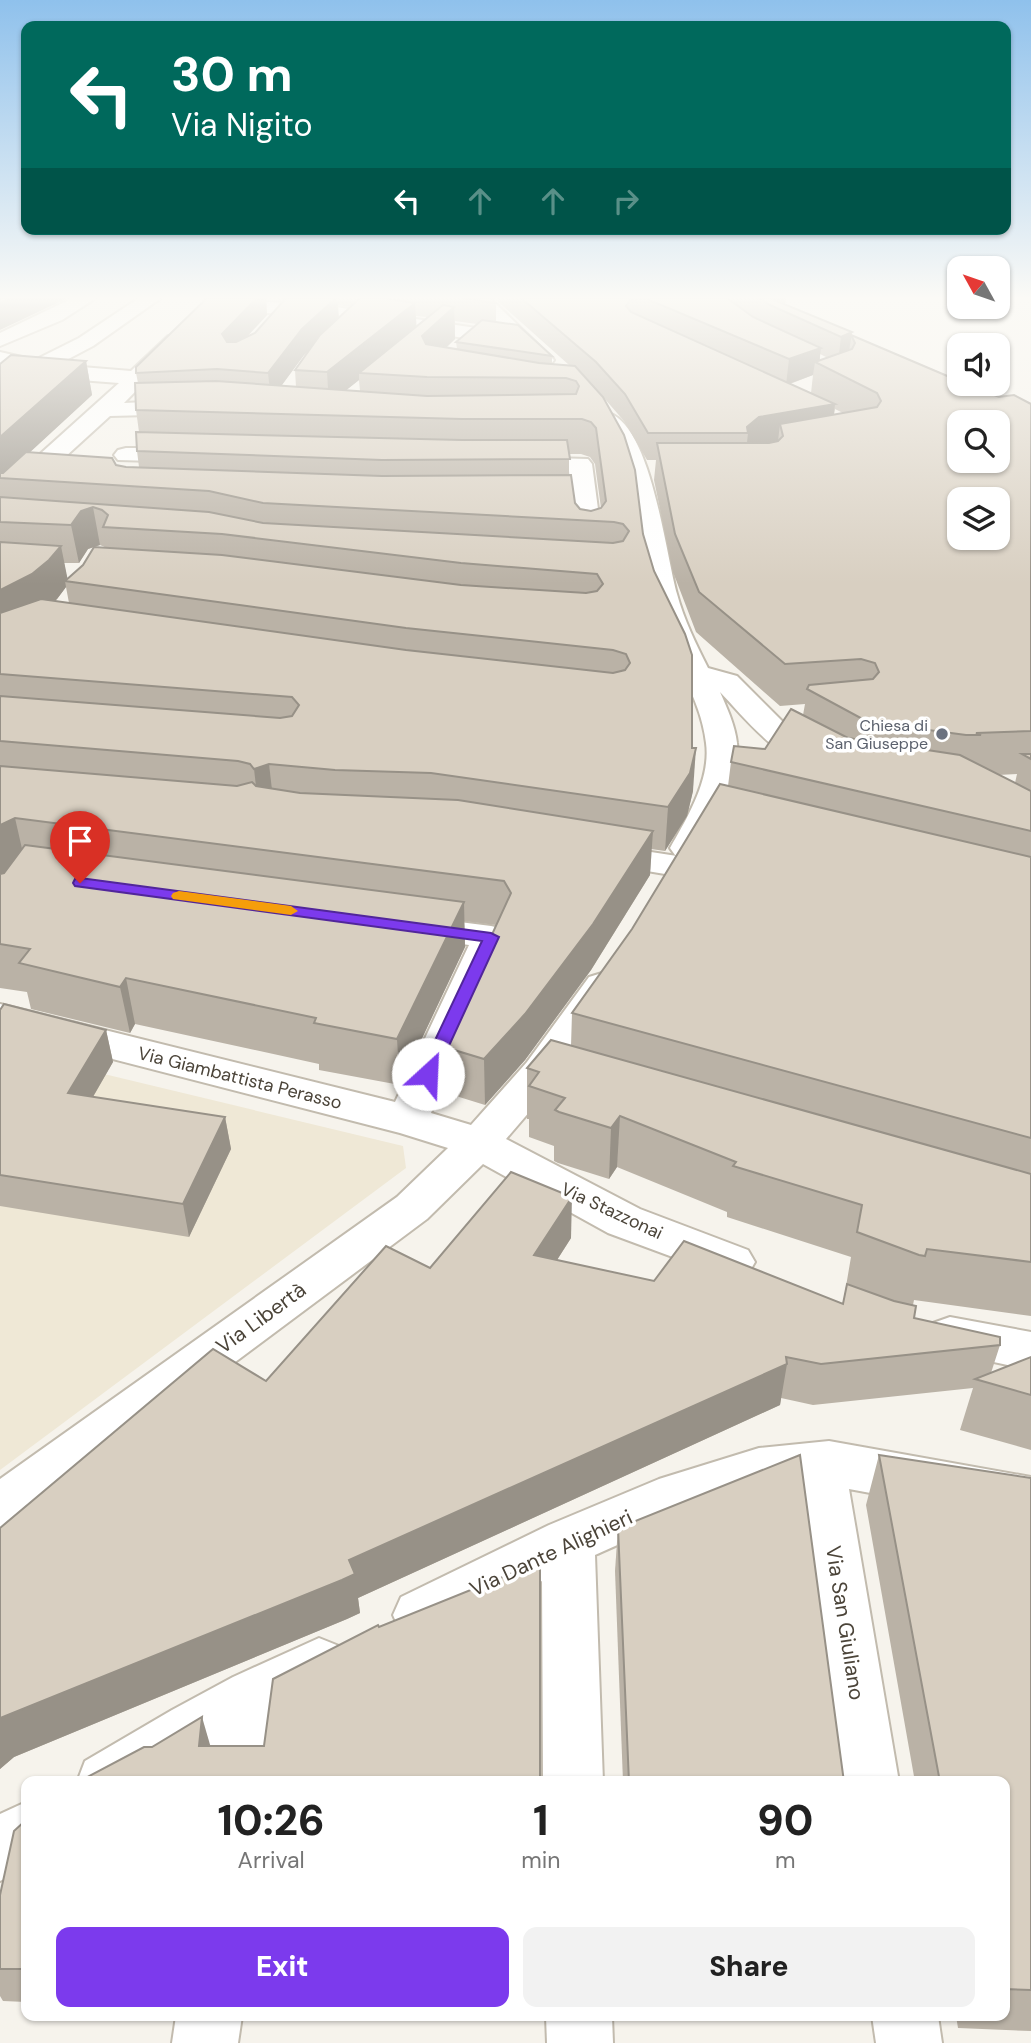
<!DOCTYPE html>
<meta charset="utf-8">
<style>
:root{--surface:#fff;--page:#f2f2f2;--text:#222;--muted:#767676;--accent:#7c3aed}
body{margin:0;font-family:"DM Sans",sans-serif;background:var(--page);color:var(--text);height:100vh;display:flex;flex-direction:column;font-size:26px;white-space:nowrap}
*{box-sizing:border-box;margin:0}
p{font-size:23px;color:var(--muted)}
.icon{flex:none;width:38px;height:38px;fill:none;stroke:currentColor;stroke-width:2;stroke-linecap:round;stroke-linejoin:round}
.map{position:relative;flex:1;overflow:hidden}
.panel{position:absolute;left:21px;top:1776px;width:989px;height:245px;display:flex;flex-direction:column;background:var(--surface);border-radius:14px;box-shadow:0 2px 5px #0004}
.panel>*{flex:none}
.hud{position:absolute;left:21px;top:21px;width:990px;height:214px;border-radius:14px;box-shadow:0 2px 5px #0004;background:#00695c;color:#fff;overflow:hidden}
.needle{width:46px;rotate:310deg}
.fabs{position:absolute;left:947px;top:256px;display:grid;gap:14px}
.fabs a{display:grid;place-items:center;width:63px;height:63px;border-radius:14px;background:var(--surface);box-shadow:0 2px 5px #0004;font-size:35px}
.pin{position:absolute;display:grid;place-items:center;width:60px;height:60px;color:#fff;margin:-72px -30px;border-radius:50% 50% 50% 0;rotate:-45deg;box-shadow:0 0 7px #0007}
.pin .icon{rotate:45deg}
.me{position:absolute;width:77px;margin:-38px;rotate:25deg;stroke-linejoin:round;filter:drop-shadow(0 0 5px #0008)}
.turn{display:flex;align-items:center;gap:24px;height:147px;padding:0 35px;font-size:32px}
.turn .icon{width:91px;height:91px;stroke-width:2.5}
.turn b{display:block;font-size:49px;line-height:60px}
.lanes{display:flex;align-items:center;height:66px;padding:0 35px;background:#0003;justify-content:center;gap:35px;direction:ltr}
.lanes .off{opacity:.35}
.eta{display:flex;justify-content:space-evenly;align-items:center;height:119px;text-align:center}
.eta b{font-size:42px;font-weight:800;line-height:49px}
.cta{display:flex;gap:14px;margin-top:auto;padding:14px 35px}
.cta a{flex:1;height:80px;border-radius:14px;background:var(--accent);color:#fff;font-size:28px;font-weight:800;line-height:80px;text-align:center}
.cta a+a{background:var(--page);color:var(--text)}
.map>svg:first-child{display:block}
.education{fill:#efe8d6}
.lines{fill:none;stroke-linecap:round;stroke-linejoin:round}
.minor-casing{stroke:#c2bbae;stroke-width:4}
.minor{fill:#fff;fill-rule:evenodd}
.wall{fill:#bab2a6;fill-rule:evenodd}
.shaded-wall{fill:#979187}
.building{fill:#d8cfc1;stroke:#979187;stroke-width:2;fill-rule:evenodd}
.route{fill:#7c3aed;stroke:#51269a;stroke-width:2}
.slow{fill:#f59e0b}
.worship-dot{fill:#6b7280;stroke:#fff;stroke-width:2.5}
.labels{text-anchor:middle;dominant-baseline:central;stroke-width:7;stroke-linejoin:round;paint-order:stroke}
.far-worship-label{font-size:16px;fill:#5b616d;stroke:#fff;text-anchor:end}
.street-label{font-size:18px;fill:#4b4439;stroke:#fff}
.near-street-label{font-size:21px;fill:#4b4439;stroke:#fff}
</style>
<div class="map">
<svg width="1031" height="2043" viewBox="0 0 1031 2043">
<rect width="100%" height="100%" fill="#f6f3ec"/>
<path class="education" d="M 0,1049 L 403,1146 L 406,1168 L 0,1470 Z"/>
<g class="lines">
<g class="minor-casing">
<g id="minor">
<path d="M 73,298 L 96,298 L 62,320 L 0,346 L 0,333 Z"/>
<path d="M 139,298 L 161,298 L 93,346 L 57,365 L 131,371 L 168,336 L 182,336 L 185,340 L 182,344 L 124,403 L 189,400 L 197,402 L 200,407 L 197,412 L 189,414 L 110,416 L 9,508 L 0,510 L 0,490 L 119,383 L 67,379 L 0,364 L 0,352 L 35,360 L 79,338 Z"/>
<path d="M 211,298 L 329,306 L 503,332 L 470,298 L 490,298 L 554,360 L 551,364 C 536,368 528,356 518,346 L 329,318 L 215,309 L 206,303 Z"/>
<path d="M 608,413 C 651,424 666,556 677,594 C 684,620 696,644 708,668 L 737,676 L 791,730 L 831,753 L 836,760 L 831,767 C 791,777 745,718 720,692 C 727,708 735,725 737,743 C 742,779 719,826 699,855 L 687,858 L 675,855 L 670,848 C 687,818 711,779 706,743 C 701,697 670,656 656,613 C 632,544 642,485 597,420 L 600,415 Z"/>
<path d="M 126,448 L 191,448 L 199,450 L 203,455 L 199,460 L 191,462 L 118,460 L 114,455 L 118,450 Z"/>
<path d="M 517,457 L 588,459 L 592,464 L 602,539 L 598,544 L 589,547 L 580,544 L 576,539 L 569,471 L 509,469 L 505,464 L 509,459 Z"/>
<path d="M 599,844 L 677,856 L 689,859 L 694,866 L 689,873 L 677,876 L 587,861 L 582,854 L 587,847 Z"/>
<path d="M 412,916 L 491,926 L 504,929 L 509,937 L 431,1113 L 471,1125 L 527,1062 L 589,977 L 602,973 L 615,977 L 621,985 L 615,993 L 555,1082 L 506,1139 L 640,1209 L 748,1250 L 755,1262 L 748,1274 L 732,1279 L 608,1233 L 483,1164 L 427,1219 L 18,1524 L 0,1531 L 0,1479 L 397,1197 L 448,1148 L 400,1133 L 0,1030 L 0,1004 L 395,1102 L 469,945 L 399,935 L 394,927 L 399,919 Z"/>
<path d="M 950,1317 L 1031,1332 L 1031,1370 L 933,1349 L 926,1336 L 933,1323 Z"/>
<path d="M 829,1441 L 1031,1477 L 1031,1523 L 849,1489 L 899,1782 L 839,1782 L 798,1488 C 725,1495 661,1526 595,1555 L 603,1782 L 543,1782 L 542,1581 L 420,1640 L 401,1633 L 393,1615 L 401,1597 L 549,1525 L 659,1479 L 759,1448 Z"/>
<path d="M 319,1638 L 339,1646 L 347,1665 L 339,1684 L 279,1715 L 271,1782 L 211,1782 L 217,1748 L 162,1782 L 77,1782 L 85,1761 L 172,1710 L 233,1677 Z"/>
<path d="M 26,1802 L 26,1868 L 0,1881 L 0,1814 Z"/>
<path d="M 176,2016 L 242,2016 L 238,2043 L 172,2043 Z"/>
<path d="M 546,2016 L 612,2016 L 613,2043 L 547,2043 Z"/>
<path d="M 872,2016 L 938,2016 L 942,2043 L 876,2043 Z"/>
</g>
</g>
<use href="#minor" class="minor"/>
</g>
<g class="wall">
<path d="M 207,298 L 491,298 L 496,303 L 496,322 L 552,356 L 552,364 L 569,365 L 494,298 L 786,298 L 785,305 L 852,332 L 851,335 L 999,397 L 1031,404 L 1031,1316 L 914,1300 L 913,1305 L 914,1318 L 1000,1345 L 991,1373 L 1031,1357 L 1031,1450 L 960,1430 L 973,1388 L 813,1405 L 781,1398 L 780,1405 L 358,1598 L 360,1613 L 347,1619 L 14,1757 L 0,1769 L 0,1528 L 266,1381 L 430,1268 L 571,1238 L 557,1260 L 654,1281 L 843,1304 L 851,1257 L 727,1217 L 727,1212 L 617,1167 L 609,1179 L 558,1163 L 554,1161 L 554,1146 L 529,1137 L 529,1119 L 527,1119 L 527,1068 L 571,1046 L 572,1013 L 632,929 L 728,786 L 731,762 L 765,749 L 803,715 L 805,704 L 780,706 L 696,632 L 673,572 L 654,480 L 656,460 L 647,460 L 624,421 L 604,398 L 643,534 L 693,791 L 687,816 L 665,851 L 651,849 L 650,875 L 591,970 L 525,1060 L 485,1105 L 443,1092 L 441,1046 L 496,925 L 464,921 L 465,947 L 400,1085 L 319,1070 L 319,1064 L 135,1024 L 130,1033 L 31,1009 L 27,992 L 0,988 L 0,364 L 86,361 L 92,395 L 30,452 L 126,467 L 139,467 L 137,451 L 139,432 L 136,410 L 138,383 L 136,373 ZM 266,299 L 284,300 L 255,333 L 247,337 L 267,315 ZM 338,305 L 351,307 L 339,318 ZM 416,316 L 427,317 L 416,326 ZM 455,321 L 477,324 L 456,342 L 457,349 L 446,348 L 455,339 ZM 309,351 L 295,370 L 296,387 L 281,386 L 304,355 ZM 820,354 L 828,358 L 820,361 ZM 813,375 L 811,393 L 790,384 ZM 359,380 L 360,391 L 346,390 ZM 835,409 L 843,413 L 834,415 ZM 569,454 L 581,454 L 590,457 L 595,464 L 601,508 L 591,511 L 580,509 L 575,503 L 569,475 ZM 100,545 L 107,548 L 67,579 L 64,563 L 79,563 L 88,549 ZM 66,587 L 69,603 L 55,601 L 57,599 ZM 1017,774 L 1015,783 L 998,775 Z"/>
<path d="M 0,1010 L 106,1030 L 113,1062 L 93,1097 L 225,1117 L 231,1149 L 189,1237 L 0,1206 Z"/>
<path d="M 879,1455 L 1031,1478 L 1031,2031 L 958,2028 L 956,2016 L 1004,2016 L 1004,1782 L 915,1782 L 866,1505 Z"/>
<path d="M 618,1528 L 844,1782 L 623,1782 L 615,1571 Z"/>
<path d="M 26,1820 L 26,2002 L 3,2001 L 0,1996 L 0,1895 Z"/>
</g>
<g class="shaded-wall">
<path d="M 10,298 L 68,298 L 0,330 L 0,303 Z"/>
<path d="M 257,298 L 266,298 L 267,315 L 225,360 L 222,334 Z"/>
<path d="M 336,298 L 337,298 L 339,322 L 304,355 L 271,400 L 268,373 L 302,329 Z"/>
<path d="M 782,298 L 786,298 L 784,312 L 774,300 Z"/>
<path d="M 415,303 L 417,333 L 359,373 L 359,380 L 329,404 L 327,372 Z"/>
<path d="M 454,307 L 455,339 L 423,369 L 422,336 Z"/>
<path d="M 852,332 L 848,358 L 838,362 L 841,337 Z"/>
<path d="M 821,348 L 819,365 L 815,362 L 813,375 L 786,385 L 789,359 Z"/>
<path d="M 86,361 L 92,395 L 2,478 L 0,478 L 0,437 Z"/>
<path d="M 835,404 L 832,431 L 783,436 L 780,424 L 778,441 L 757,444 L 746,452 L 748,433 L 747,427 L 759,417 Z"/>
<path d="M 93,507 L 100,545 L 88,549 L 79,563 L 71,525 L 81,511 Z"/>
<path d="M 61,546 L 68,581 L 65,581 L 66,587 L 57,599 L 40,613 L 0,634 L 0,590 Z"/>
<path d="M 696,748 L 693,791 L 687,816 L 665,851 L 668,807 Z"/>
<path d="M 269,764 L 274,807 L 259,812 L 254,769 Z"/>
<path d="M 15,818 L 25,862 L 0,890 L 0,825 Z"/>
<path d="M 653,831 L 650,875 L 591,970 L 525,1060 L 485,1105 L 484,1059 Z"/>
<path d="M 464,902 L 465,947 L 400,1085 L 397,1039 Z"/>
<path d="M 126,978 L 135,1024 L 130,1033 L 120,987 Z"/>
<path d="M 106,1030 L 113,1062 L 76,1126 L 68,1093 Z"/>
<path d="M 620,1116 L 617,1167 L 609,1179 L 611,1128 Z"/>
<path d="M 225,1117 L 231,1149 L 189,1237 L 183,1204 Z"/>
<path d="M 572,1197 L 571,1238 L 534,1296 L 534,1255 Z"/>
<path d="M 787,1364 L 780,1405 L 358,1598 L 360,1613 L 347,1619 L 14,1757 L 0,1769 L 0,1718 L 349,1560 Z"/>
<path d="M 202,1717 L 213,1755 L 199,1746 Z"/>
</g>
<g class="building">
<path d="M 0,298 L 10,298 L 0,303 Z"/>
<path d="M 207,298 L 257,298 L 222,334 L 227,342 L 236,342 L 255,333 L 286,298 L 336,298 L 302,329 L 268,373 L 217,369 L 136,373 L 136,367 Z"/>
<path d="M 360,298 L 383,298 L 415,303 L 327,372 L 295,370 L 320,335 Z"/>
<path d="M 463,298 L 491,298 L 496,303 Z"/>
<path d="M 521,298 L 727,298 L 753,317 L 821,348 L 789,359 L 647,299 L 630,300 L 626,306 L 631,312 L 835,404 L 759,417 L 747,427 L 748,433 L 648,433 L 625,394 L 596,362 Z"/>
<path d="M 759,298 L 782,298 L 774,300 L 852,332 L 841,337 L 770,305 Z"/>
<path d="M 443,305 L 454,307 L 422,336 L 426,344 L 539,363 L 575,366 L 603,397 L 624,435 L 635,470 L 643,534 L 654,571 L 685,634 L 692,655 L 692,748 L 696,748 L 690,773 L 668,807 L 431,773 L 335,770 L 269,764 L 254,769 L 250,764 L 238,761 L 0,741 L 0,696 L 280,718 L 292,716 L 299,705 L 292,697 L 0,674 L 0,613 L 41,599 L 406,650 L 613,673 L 625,670 L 630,663 L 626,654 L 613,650 L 406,628 L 65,581 L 83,565 L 94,547 L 222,555 L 461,585 L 586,593 L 597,591 L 603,584 L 597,574 L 461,563 L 222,534 L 103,527 L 108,515 L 102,510 L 93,507 L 81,511 L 71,525 L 0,522 L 0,497 L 209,512 L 263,523 L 613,543 L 623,541 L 629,531 L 623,524 L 614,522 L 263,503 L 209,491 L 0,478 L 0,473 L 3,473 L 26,452 L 112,458 L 116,465 L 126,467 L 382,476 L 571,475 L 575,503 L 580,509 L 591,511 L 601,508 L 606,501 L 596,428 L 591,422 L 582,419 L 462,419 L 136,410 L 135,383 L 216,381 L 427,396 L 576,394 L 579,386 L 576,381 L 566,378 L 427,377 L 359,373 Z"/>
<path d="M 482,320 L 518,325 L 552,356 L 456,342 Z"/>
<path d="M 851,335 L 959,381 L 959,383 L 965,383 L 999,397 L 1014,395 L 1031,404 L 1031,731 L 976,733 L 981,735 L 966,735 L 868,722 L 807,689 L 809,685 L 873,679 L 879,672 L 875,663 L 861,659 L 785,664 L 699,592 L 675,534 L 657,443 L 769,443 L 778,441 L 783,436 L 780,424 L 877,407 L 881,401 L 877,393 L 815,362 L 852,349 L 855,343 ZM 959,422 L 998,422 L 998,460 L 959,460 ZM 959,499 L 998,499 L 998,537 L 959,537 Z"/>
<path d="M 11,355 L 86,361 L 0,437 L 0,364 Z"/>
<path d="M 136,432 L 462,440 L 567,440 L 570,459 L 382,460 L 137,451 Z"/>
<path d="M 0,542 L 61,546 L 49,560 L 32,574 L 0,590 Z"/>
<path d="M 791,709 L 848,738 L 960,755 L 1031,791 L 1031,831 L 731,762 L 734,746 L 765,749 Z"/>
<path d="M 1022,754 L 1031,754 L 1031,759 Z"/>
<path d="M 0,766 L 237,786 L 252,782 L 256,786 L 300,793 L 458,800 L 653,831 L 593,924 L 525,1014 L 484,1059 L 441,1046 L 511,893 L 504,881 L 15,818 L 0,825 Z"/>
<path d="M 720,784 L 1031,857 L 1031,1138 L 572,1013 L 632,929 Z"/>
<path d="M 25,845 L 464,902 L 397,1039 L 314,1023 L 316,1018 L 126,978 L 120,987 L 19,963 L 30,949 L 0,944 L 0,874 L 4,873 Z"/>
<path d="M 4,1004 L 106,1030 L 68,1093 L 225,1117 L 183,1204 L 0,1175 L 0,1010 Z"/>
<path d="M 551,1040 L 1031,1174 L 1031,1262 L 927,1249 L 925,1256 L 919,1255 L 857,1232 L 862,1205 L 733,1166 L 736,1162 L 620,1116 L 611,1128 L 559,1112 L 555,1110 L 565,1098 L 529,1086 L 539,1072 L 527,1068 Z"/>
<path d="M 511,1172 L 572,1197 L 534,1255 L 654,1281 L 684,1241 L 843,1304 L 847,1284 L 894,1301 L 916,1306 L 914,1318 L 1000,1337 L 1000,1345 L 821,1364 L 786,1357 L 787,1364 L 349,1560 L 355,1574 L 342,1580 L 0,1718 L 0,1528 L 213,1349 L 266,1381 L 386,1246 L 430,1268 Z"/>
<path d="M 1031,1357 L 1031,1395 L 975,1379 Z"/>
<path d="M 800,1455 L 844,1782 L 629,1782 L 618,1528 Z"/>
<path d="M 879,1455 L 1031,1478 L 1031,1990 L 1004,1989 L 1004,1782 L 940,1782 Z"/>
<path d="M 540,1562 L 540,1782 L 78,1782 L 144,1747 L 152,1747 L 202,1717 L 199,1746 L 264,1746 L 273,1679 L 378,1625 L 379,1627 Z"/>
<path d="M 26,1820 L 26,1969 L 0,1969 L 0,1895 L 14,1831 Z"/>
</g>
<linearGradient id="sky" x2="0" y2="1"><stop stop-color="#8fc1ec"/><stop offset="0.51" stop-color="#fbfaf6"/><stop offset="1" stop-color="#fbfaf6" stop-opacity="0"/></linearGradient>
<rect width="1031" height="584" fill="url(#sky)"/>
<path class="route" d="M 80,878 L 491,933 L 499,937 L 436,1074 L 428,1080 L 419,1074 L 482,941 L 75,886 L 73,883 L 75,879 Z"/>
<path class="slow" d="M 179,891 L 291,906 L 298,911 L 291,915 L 173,899 L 171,896 L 173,893 Z"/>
<circle class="worship-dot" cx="942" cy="734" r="7"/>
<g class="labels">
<g class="far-worship-label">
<text x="928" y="725">Chiesa di<tspan x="928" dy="18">San Giuseppe</tspan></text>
</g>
<g class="street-label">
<text transform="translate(240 1078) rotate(14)">Via Giambattista Perasso</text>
<text transform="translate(612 1211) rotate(25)">Via Stazzonai</text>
</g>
<g class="near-street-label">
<text transform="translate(261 1318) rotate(-36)">Via Libertà</text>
<text transform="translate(551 1553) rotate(-25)">Via Dante Alighieri</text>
<text transform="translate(845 1623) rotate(81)">Via San Giuliano</text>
</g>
</g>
</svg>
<div class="fabs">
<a><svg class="needle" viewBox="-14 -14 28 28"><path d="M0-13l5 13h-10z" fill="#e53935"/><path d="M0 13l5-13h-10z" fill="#767676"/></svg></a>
<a><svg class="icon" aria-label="sound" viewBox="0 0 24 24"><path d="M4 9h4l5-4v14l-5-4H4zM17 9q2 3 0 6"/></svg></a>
<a><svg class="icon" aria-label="search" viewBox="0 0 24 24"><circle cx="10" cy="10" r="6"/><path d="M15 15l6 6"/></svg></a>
<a><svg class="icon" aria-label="layers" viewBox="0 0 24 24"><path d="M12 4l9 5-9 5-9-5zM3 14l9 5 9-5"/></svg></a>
</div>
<div class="pin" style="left:80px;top:883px;background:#d93025"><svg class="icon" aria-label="arrive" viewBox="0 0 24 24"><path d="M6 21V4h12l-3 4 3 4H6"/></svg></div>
<svg class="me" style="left:428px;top:1074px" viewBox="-20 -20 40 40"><circle r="19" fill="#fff"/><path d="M0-13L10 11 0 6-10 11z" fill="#7c3aed"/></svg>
<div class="hud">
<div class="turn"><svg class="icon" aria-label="left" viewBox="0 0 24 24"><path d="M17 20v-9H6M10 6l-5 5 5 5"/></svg><div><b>30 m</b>Via Nigito</div></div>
<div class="lanes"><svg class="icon" aria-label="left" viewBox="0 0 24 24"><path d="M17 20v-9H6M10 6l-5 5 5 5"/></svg><svg class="icon off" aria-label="ahead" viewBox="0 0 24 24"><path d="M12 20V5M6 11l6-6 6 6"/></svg><svg class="icon off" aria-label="ahead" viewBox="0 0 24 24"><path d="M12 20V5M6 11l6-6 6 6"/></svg><svg class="icon off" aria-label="right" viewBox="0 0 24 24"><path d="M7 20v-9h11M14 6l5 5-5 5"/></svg></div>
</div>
<section class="panel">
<div class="eta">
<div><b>10:26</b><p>Arrival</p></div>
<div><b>1</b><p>min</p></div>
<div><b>90</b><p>m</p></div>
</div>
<div class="cta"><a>Exit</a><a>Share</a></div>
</section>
</div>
